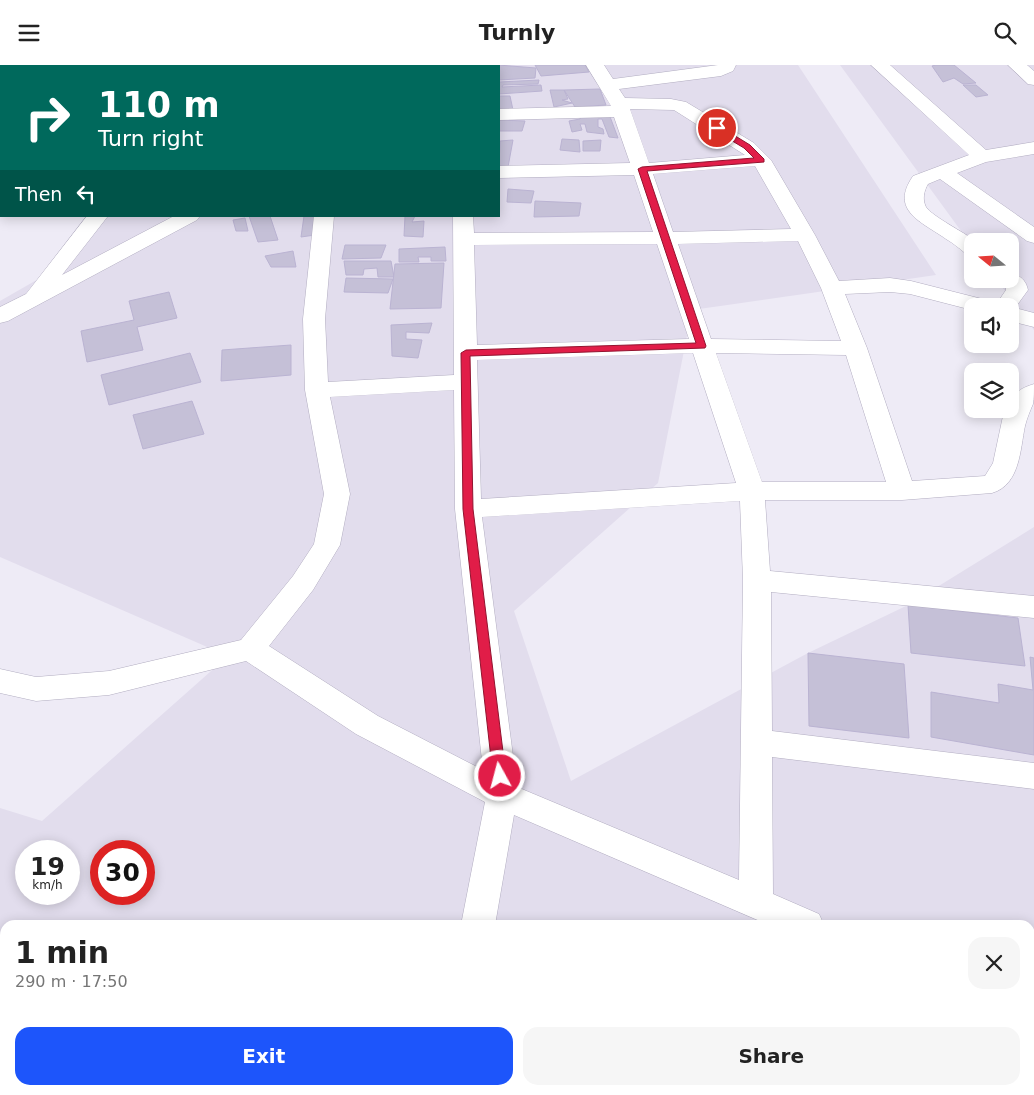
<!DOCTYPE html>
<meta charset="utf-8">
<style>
:root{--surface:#fff;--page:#f6f6f6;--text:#222;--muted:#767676;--accent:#1d55fb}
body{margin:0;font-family:"DejaVu Sans",sans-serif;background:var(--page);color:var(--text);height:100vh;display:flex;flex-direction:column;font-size:19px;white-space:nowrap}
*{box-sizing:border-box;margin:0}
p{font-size:16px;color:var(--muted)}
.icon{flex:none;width:28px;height:28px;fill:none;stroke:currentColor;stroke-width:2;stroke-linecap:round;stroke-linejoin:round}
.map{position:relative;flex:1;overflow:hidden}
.details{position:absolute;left:0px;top:855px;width:1035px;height:175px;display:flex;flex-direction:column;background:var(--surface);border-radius:15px 15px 0 0;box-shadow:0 2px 12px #0003}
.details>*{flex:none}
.hud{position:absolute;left:0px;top:0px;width:500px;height:152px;box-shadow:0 2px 12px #0003;background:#00695c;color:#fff;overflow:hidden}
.needle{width:32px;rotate:288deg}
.tools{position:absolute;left:964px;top:168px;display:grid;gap:10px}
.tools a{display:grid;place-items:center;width:55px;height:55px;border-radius:10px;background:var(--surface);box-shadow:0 2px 12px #0003;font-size:25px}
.speed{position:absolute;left:15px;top:775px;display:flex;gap:10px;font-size:25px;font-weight:700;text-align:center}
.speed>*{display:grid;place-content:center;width:65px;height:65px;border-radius:50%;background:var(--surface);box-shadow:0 2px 12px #0003;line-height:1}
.speed small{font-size:12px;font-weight:400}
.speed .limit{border:8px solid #d22;background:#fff;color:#111}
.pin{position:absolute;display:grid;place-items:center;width:42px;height:42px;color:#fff;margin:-21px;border:2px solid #fff;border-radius:50%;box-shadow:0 1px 5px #0007}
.me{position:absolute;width:55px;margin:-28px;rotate:353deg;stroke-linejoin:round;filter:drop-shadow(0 0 4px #0008)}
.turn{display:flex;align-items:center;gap:18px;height:105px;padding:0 15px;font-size:22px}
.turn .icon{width:65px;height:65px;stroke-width:2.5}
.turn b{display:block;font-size:35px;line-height:42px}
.then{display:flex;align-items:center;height:48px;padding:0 15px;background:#0003;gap:10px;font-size:19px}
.round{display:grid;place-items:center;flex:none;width:52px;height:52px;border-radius:15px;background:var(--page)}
.headline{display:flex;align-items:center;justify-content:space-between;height:85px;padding:0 15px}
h1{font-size:30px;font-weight:700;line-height:38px}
.button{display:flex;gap:10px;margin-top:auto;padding:10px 15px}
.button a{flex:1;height:58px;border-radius:15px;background:var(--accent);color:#fff;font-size:20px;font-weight:700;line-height:58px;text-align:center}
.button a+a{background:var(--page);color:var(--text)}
header{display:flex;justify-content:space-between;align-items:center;height:65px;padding:0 15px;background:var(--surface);font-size:22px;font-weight:700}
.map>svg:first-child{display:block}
.residential{fill:#e2dded;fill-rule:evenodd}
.building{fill:#c5c0d7;stroke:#bab3d2}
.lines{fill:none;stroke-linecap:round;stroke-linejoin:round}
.minor-casing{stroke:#b2adc1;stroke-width:1}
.minor{fill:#fff;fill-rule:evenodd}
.route{fill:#e11d48;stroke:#92132f}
</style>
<header><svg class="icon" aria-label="menu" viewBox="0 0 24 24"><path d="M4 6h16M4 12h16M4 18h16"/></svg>Turnly<svg class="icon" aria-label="search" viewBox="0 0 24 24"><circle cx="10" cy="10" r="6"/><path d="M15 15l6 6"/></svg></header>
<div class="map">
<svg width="1034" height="1030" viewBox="0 0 1034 1030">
<rect width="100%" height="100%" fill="#eeebf6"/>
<g class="residential">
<path d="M 0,0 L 798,0 L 936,210 L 692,245 L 658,418 L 514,546 L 571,716 L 808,588 L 908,540 L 1034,462 L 1034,1030 L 0,1030 L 0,743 L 42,756 L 228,591 L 0,492 L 0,236 L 61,201 L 101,151 L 499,151 L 499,1 L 1,1 L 1,91 ZM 26,786 L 69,786 L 69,829 L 26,829 ZM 101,786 L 144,786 L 144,829 L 101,829 ZM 5,860 L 1030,860 L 1030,1025 L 5,1025 Z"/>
<path d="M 840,0 L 1034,0 L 1034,265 L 996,214 L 1010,214 L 1010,176 L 972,176 L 972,181 Z"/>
</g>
<g class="building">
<path d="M 140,0 L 197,0 L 139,1 Z"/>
<path d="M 498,0 L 536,3 L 535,13 L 499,15 Z"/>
<path d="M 535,0 L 585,0 L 589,7 L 541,11 Z"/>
<path d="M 936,0 L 954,0 L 976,18 L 963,19 L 954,13 L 943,17 L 932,1 Z"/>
<path d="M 539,15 L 538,19 L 503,20 L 502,22 L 541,20 L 542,26 L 499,29 L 499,17 Z"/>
<path d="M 963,20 L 976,20 L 988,30 L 976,32 Z"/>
<path d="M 600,24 L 606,40 L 575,42 L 564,25 Z"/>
<path d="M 550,25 L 564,25 L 568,34 L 562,35 L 572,38 L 554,42 Z"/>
<path d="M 499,31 L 510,31 L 513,45 L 499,45 Z"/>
<path d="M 609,49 L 618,73 L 609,72 L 602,54 L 598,54 L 598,62 L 603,64 L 604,69 L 587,67 L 585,59 L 580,59 L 582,65 L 572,67 L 569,56 L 580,54 L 581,50 Z"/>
<path d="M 499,55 L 525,56 L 522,66 L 499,66 Z"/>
<path d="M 562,74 L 579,75 L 580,87 L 560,85 Z"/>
<path d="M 513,75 L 508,102 L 499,101 L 500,76 Z"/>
<path d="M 601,75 L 600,86 L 583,86 L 583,76 Z"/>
<path d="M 508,124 L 534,126 L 531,138 L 507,137 Z"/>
<path d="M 535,136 L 581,138 L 579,151 L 534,152 Z"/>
<path d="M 249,151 L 270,151 L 278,175 L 258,177 Z"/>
<path d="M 304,151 L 315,151 L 315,170 L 301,172 Z"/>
<path d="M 405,151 L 415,151 L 412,157 L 424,156 L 423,172 L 404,171 Z"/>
<path d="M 245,153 L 248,166 L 236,166 L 233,155 Z"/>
<path d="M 345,180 L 386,180 L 381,193 L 342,194 Z"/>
<path d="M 445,182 L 446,196 L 431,196 L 431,192 L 418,192 L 419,197 L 399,197 L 399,184 Z"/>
<path d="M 293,186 L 296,202 L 271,202 L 265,191 Z"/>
<path d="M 344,196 L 391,196 L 394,212 L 378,212 L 377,203 L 364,204 L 363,210 L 346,210 Z"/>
<path d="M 444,198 L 441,243 L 390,244 L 395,199 Z"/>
<path d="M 346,213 L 393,214 L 388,228 L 344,227 Z"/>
<path d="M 169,227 L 177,253 L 137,262 L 143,285 L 87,297 L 81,266 L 134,255 L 129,236 Z"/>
<path d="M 432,258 L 429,268 L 406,267 L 406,274 L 422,275 L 418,293 L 392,291 L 391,260 Z"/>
<path d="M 291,280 L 291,310 L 221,316 L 222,285 Z"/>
<path d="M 190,288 L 201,317 L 109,340 L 101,310 Z"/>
<path d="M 192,336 L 204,369 L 143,384 L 133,350 Z"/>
<path d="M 908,540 L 1018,553 L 1025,601 L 911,588 Z"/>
<path d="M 808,588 L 904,599 L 909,673 L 809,661 Z"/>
<path d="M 1030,592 L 1034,593 L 1034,690 L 931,672 L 931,627 L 999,638 L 998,619 L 1033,625 Z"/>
</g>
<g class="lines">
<g class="minor-casing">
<g id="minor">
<path d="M 352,0 L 373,0 L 374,1 L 353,1 Z"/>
<path d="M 586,0 L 604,0 L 613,14 L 718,0 L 736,0 L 733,6 L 721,11 L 619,24 L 625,33 L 671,34 L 686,37 L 754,78 L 771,95 L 815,170 L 839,216 L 890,213 L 911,216 L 990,236 L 993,241 L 972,241 L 972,245 L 910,229 L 890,227 L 845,229 L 867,283 L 912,416 L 985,411 L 993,398 L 1003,351 L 1006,344 L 1010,344 C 1010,329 1021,323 1034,319 C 1034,325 1034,334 1033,339 C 1030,346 1027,353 1025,361 C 1020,385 1020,420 992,428 L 902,435 L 765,435 L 770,506 L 1034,531 L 1034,553 L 771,527 L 772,666 L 1034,698 L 1034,724 L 772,692 L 773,829 L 819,849 L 824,860 L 769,860 L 514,750 L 495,860 L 461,860 L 485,737 L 356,669 L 246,596 L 109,630 L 36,636 L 0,628 L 0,604 L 36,612 L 109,606 L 241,575 L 293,511 L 314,479 L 324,429 L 305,325 L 303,254 L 314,151 L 334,151 L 325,254 L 328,317 L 454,310 L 453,151 L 473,151 L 474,168 L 653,167 L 634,110 L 499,113 L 499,101 L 630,98 L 614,52 L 499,55 L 499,44 L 611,41 ZM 630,44 L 674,45 L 745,90 L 649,98 ZM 755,101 L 791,164 L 673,167 L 653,109 ZM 798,176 L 821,223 L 841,276 L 711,274 L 678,179 ZM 657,179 L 689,274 L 477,280 L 474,180 ZM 693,288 L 736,418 L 481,434 L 477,295 ZM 716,288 L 846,290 L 886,417 L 762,417 ZM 454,325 L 455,444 L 483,705 L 378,651 L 269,581 L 313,525 L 340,480 L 350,429 L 330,332 ZM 740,436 L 743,515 L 739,815 L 517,722 L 482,452 Z"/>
<path d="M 871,0 L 890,0 L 986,85 L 1034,77 L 1034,89 L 986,97 L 957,108 L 1034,162 L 1034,178 L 1027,176 L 940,114 L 928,119 C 924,126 922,134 926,142 C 933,152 964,167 975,176 L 972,176 L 972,190 L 965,188 C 959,183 953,178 946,174 C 922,157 889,146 913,111 L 969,90 Z"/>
<path d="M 1008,0 L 1027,0 L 1034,6 L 1034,20 L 1028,19 Z"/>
<rect x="0" y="30" width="1" height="11"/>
<rect x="0" y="78" width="1" height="12"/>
<path d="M 87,151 L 108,151 L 62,210 L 174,151 L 200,151 L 197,155 L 8,256 L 0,258 L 0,242 L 26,229 Z"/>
<path d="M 1010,208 C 1020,210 1026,215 1028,225 L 1015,243 L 1034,248 L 1034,262 L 1010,256 L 1010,241 L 995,241 L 1006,225 L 1006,222 L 998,214 L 1010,214 Z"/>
<path d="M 1030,942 L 1034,944 L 1034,980 L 1030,978 Z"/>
<rect x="432" y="1025" width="38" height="5"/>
<rect x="977" y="1025" width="38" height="5"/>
</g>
</g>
<use href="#minor" class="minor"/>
</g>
<path class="route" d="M 714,61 L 719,61 L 750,80 L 764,94 L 764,97 L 647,106 L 706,281 L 705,283 L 470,291 L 473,444 L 506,711 L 504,715 L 500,717 L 495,715 L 493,711 L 463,444 L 461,288 L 466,285 L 696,278 L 638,104 L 642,102 L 754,93 L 744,83 L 714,65 Z"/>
</svg>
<div class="tools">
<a><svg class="needle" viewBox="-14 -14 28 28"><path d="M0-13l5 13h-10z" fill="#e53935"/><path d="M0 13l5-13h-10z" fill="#767676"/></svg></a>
<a><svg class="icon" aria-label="sound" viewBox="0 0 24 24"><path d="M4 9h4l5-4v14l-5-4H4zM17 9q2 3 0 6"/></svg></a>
<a><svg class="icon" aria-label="layers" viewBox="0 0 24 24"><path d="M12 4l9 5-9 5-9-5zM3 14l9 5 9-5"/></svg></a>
</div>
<div class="speed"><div>19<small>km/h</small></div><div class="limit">30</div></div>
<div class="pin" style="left:717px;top:63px;background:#d93025"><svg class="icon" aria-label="arrive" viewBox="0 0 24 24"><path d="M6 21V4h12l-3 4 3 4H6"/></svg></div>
<svg class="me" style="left:500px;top:711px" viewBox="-20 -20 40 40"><circle r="17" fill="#e11d48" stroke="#fff" stroke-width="3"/><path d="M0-11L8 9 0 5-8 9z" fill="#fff"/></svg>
<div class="hud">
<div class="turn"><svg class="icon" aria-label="right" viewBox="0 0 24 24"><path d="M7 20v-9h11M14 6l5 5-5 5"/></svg><div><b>110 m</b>Turn right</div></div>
<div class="then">Then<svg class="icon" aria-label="left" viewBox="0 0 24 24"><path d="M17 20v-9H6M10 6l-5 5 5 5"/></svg></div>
</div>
<section class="details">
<div class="headline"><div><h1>1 min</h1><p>290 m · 17:50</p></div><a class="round"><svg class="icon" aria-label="close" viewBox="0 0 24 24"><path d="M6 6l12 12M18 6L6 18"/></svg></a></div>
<div class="button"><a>Exit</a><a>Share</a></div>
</section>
</div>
